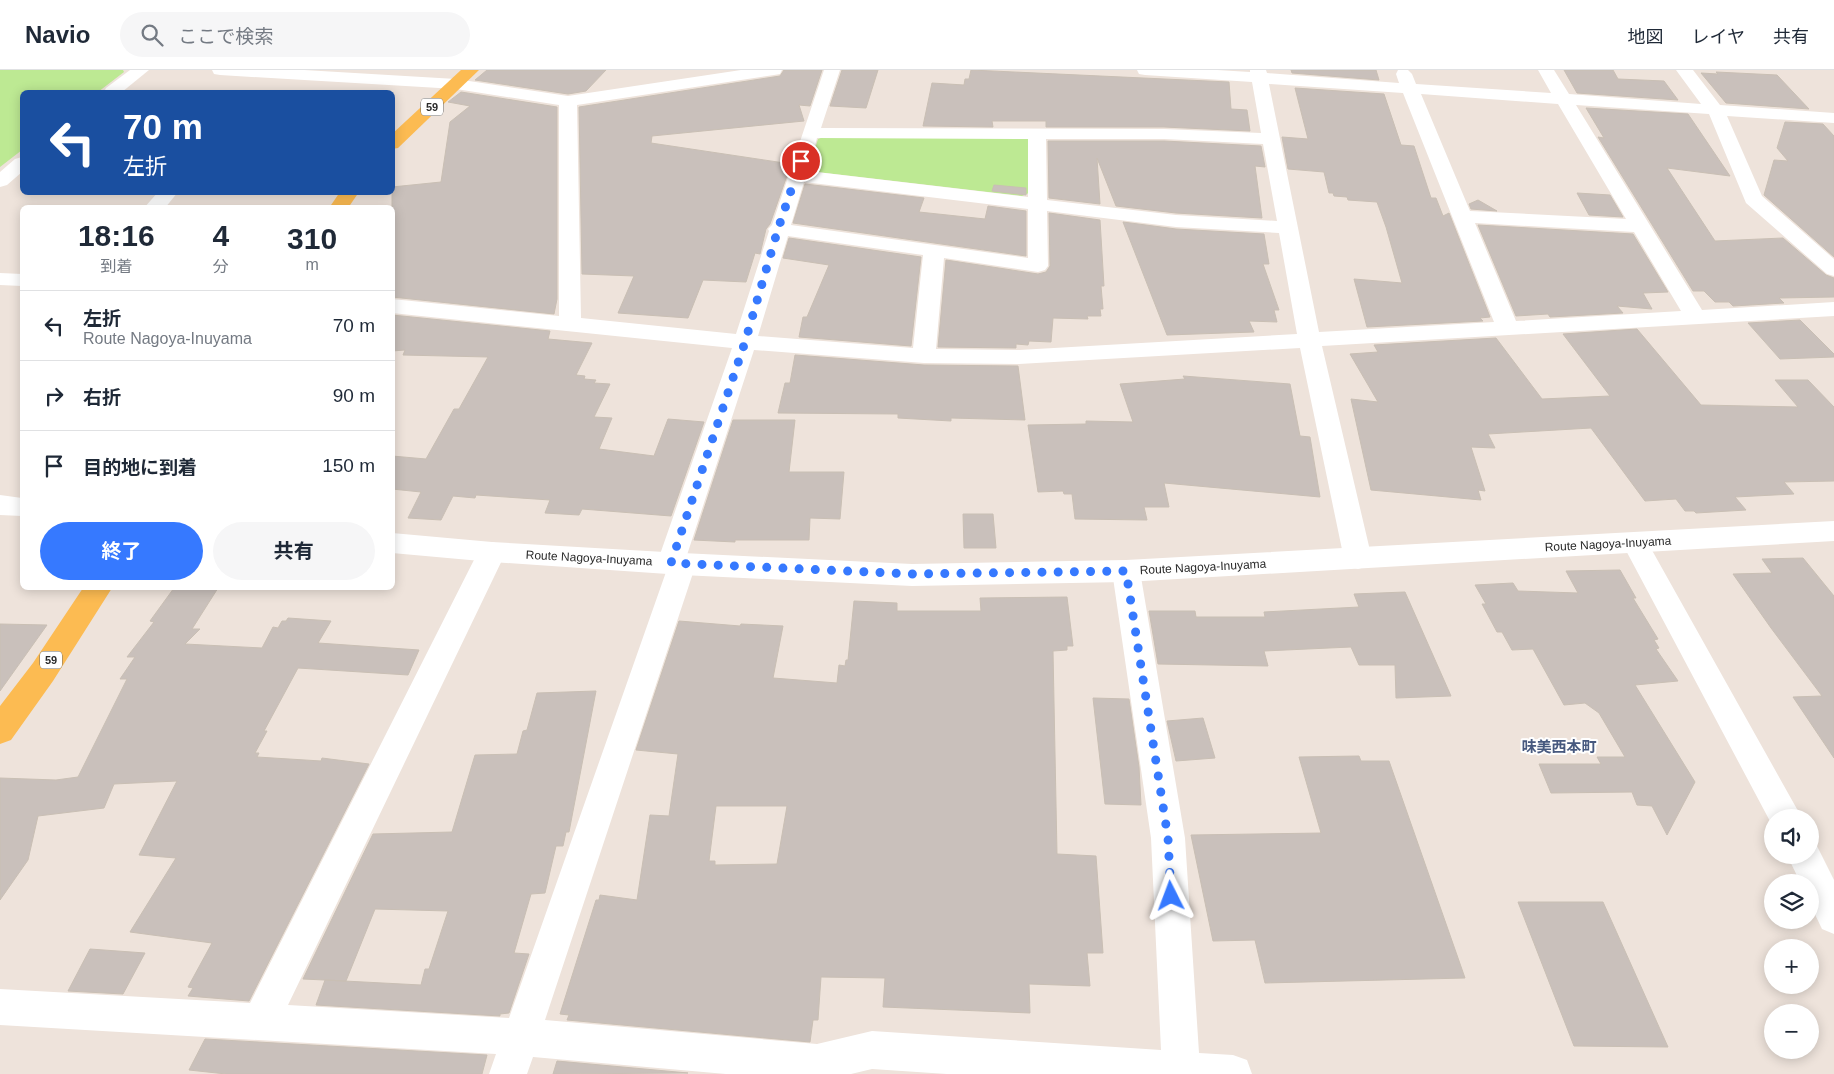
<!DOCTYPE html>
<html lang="ja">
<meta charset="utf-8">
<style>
:root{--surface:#fff;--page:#f6f6f7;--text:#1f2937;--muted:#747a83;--line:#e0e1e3;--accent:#3679ff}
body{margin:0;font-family:Arial,"Noto Sans JP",sans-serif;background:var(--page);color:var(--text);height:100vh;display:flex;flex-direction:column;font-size:19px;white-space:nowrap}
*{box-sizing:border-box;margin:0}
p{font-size:16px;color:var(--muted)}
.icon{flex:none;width:28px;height:28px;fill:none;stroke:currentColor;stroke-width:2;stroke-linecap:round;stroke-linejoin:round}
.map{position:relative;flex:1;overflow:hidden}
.sheet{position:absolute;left:20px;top:135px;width:375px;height:385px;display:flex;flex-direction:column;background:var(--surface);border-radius:8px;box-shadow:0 2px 12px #0003}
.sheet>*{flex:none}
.guide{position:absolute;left:20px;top:20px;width:375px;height:105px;border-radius:8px;box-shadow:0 2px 12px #0003;background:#1a4fa0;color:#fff;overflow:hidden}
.fabs{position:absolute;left:1764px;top:739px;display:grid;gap:10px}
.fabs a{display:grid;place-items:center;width:55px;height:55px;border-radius:50%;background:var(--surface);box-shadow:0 2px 12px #0003;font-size:25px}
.pin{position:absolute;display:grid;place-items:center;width:42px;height:42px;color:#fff;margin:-21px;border:2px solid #fff;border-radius:50%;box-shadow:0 1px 5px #0007}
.me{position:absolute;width:55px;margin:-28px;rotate:357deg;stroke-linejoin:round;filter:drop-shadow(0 0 4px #0008)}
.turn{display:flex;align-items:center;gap:18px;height:105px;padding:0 20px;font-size:22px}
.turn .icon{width:65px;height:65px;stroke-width:2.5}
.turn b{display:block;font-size:35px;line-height:42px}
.eta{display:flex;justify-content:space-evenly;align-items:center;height:85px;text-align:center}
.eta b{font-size:30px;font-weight:700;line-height:35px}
.button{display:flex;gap:10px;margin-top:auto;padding:10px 20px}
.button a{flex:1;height:58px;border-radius:30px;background:var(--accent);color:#fff;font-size:20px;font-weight:700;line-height:58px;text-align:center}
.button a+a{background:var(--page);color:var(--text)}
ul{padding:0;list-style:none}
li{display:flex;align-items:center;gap:15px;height:70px;padding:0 20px;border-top:1px solid var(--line)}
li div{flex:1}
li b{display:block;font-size:19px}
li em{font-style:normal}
header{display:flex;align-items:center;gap:30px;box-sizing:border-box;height:70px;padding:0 25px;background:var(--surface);border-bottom:1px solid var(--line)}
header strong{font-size:24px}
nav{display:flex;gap:28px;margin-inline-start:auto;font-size:18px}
.search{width:350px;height:45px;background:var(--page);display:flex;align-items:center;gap:12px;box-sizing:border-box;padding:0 18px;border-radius:28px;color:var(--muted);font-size:19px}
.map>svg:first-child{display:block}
.green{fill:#bde993}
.building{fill:#c9c0bb;stroke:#c9bfb4;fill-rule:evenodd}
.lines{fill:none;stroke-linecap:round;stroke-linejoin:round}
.street{fill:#fff;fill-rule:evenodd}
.secondary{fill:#fff;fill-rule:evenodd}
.primary{fill:#fcbb52;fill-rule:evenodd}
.route{stroke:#3679ff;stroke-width:9;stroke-dasharray:0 16.2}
.labels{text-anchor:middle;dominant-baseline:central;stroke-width:4;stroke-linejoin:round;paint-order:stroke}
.shield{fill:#fff;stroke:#6a6a6a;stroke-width:1}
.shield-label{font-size:11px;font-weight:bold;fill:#2a2a2a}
.street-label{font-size:12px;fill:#2a2a2a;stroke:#fff}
.quarter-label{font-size:15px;font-weight:bold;fill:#47597f;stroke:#fff}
</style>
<header>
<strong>Navio</strong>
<div class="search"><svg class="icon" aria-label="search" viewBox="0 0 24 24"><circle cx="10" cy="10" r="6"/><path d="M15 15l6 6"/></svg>ここで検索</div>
<nav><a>地図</a><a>レイヤ</a><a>共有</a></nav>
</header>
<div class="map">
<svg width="1834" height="1004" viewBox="0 0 1834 1004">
<rect width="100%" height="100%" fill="#eee3db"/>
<g class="green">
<path d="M 0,0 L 123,0 L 124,2 L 98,22 L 22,22 L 22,80 L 0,97 Z"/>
<path d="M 829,65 L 1026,67 L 1033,71 L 1031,122 L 1022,126 L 817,102 L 809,98 L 818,69 Z"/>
</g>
<g class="building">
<path d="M 487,0 L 606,0 L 586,21 L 568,24 L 475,10 Z"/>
<path d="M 784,0 L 822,0 L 810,36 L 799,35 L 804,51 L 652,66 L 651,73 L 791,94 L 770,154 L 766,159 L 760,184 L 755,183 L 746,212 L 703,210 L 688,248 L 618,243 L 634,206 L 582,204 L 579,37 L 780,6 Z"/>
<path d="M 842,0 L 878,0 L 866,38 L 830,36 Z"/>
<path d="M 971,0 L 1229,12 L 1231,39 L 1247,40 L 1250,61 L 1164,57 L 1046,57 L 1046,51 L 992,51 L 993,57 L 923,56 L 932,13 L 964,15 L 965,9 L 969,9 Z"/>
<path d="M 1291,0 L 1376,0 L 1379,10 L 1292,3 Z"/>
<path d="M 1564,0 L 1613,0 L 1618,9 L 1664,11 L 1678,30 L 1577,23 Z"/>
<path d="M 1716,2 L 1777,5 L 1809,39 L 1726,33 L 1701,3 L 1718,4 Z"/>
<path d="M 1295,18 L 1384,24 L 1401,75 L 1414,76 L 1431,128 L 1436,128 L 1443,146 L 1449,143 L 1490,247 L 1480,248 L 1483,251 L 1367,257 L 1354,209 L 1402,213 L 1386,157 L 1377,132 L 1348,130 L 1347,127 L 1334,126 L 1333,123 L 1329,123 L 1324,102 L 1288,99 L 1282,67 L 1308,69 Z"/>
<path d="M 461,22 L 557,37 L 557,229 L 554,244 L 392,227 L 392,117 L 441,112 L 450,52 L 470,36 L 448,32 Z"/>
<path d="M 1586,38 L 1688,44 L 1730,106 L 1667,98 L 1715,171 L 1783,168 L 1826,205 L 1834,208 L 1834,227 L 1779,228 L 1784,233 L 1733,236 L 1729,232 L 1715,232 L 1704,221 L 1693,221 L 1598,67 L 1604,68 Z"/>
<path d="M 1785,52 L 1823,54 L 1834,66 L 1834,187 L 1764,125 L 1774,90 L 1788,91 L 1777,78 Z"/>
<path d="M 1048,71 L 1164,71 L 1261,76 L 1265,97 L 1255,96 L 1262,148 L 1176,143 L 1116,136 L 1097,88 L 1100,134 L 1049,128 Z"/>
<path d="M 805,114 L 924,128 L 919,142 L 985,149 L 988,136 L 1026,141 L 1026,186 L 793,153 Z"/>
<path d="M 994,115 L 1026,118 L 1026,125 L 992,121 Z"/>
<path d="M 1577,123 L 1610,125 L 1623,147 L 1589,145 Z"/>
<path d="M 1478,130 L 1497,141 L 1471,139 L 1469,134 Z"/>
<path d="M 1049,143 L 1100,150 L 1104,216 L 1101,216 L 1103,239 L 1100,239 L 1101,246 L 1087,246 L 1088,249 L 1053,248 L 1051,272 L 1029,271 L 1028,275 L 1016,274 L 1016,278 L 938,277 L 946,190 L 1038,204 L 1046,202 L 1050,196 Z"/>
<path d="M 1123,152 L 1176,159 L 1264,164 L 1269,194 L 1263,194 L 1279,240 L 1274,240 L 1277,252 L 1249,251 L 1254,262 L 1167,265 Z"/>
<path d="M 1478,155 L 1633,164 L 1668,222 L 1643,223 L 1652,239 L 1617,236 L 1623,243 L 1550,247 L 1548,244 L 1516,246 Z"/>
<path d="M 789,168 L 921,187 L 911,276 L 799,267 L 803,247 L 807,247 L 829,195 L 783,188 Z"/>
<path d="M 392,245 L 550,261 L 548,269 L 592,273 L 576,305 L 585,306 L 584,309 L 596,310 L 594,313 L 610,314 L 594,347 L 612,348 L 599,379 L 654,386 L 668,349 L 704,352 L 671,446 L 582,439 L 579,445 L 545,443 L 550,430 L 476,425 L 475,428 L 453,426 L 441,450 L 408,448 L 421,422 L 392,419 L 392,386 L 426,389 L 454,339 L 459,339 L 488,287 L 403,285 L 405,280 L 392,281 Z"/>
<path d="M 1800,250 L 1834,284 L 1834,287 L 1780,289 L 1748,253 Z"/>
<path d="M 1637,259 L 1701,335 L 1798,337 L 1775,310 L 1808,310 L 1834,337 L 1834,411 L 1784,412 L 1794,424 L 1735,427 L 1746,440 L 1696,443 L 1694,441 L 1685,441 L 1676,429 L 1645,431 L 1591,358 L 1488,364 L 1495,378 L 1471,377 L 1485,421 L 1478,420 L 1481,430 L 1371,420 L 1351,329 L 1378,332 L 1350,284 L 1378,282 L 1374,275 L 1496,268 L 1542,329 L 1610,326 L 1563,264 Z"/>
<path d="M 795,285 L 924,295 L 1018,296 L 1025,350 L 951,348 L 951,351 L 898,348 L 898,344 L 778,343 L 785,313 L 790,313 Z"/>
<path d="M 1183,306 L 1290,314 L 1300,366 L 1310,367 L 1320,427 L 1164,413 L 1169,437 L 1144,437 L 1147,450 L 1075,449 L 1072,424 L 1064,424 L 1063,421 L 1038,422 L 1028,355 L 1086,354 L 1086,351 L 1133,352 L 1120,314 L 1185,309 Z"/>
<path d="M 733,350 L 795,350 L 789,402 L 844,402 L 840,449 L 810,448 L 809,470 L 735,470 L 735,472 L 694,470 Z"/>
<path d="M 963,444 L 993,444 L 996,478 L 964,478 Z"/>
<path d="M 1803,488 L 1834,526 L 1834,688 L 1793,627 L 1822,626 L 1771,558 L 1733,504 L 1772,503 L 1762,489 Z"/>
<path d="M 1620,500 L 1636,528 L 1633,528 L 1658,569 L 1654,570 L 1659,578 L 1656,579 L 1678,611 L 1635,615 L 1695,712 L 1667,765 L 1652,736 L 1637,735 L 1632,722 L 1551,723 L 1539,694 L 1601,694 L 1597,687 L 1625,687 L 1599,643 L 1585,633 L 1564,635 L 1533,579 L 1512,580 L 1502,562 L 1497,562 L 1482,534 L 1486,534 L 1475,515 L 1513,513 L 1518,521 L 1578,523 L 1566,501 Z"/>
<path d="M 174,518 L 218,518 L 192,559 L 200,559 L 185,574 L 262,578 L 273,557 L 278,558 L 282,551 L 286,551 L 288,548 L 331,551 L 318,573 L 419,580 L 408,605 L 298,598 L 264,661 L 267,661 L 255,683 L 259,683 L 257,687 L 321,691 L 322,688 L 369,694 L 249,931 L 188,926 L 193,918 L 188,917 L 212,873 L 130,862 L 176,788 L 139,785 L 177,711 L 114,714 L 104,738 L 38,746 L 28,790 L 0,830 L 0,708 L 56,710 L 78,707 L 127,609 L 120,609 L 135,587 L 127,587 L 154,552 L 150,551 Z"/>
<path d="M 1405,522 L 1451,626 L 1396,628 L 1395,595 L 1359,595 L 1351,577 L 1264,581 L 1268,596 L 1158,594 L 1149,541 L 1195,541 L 1196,547 L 1265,547 L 1264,542 L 1359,537 L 1354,524 Z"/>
<path d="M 1067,527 L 1073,576 L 1067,576 L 1067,580 L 1053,581 L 1057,784 L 1096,786 L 1103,883 L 1087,883 L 1090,916 L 1029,914 L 1030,943 L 883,937 L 885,908 L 821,907 L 818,950 L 813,950 L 810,972 L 567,950 L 569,945 L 560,944 L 596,830 L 599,830 L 600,825 L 637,830 L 650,745 L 669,746 L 678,684 L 636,680 L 679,551 L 740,556 L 741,554 L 783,556 L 773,608 L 837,613 L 839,595 L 845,596 L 846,590 L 848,590 L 854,531 L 897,533 L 897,541 L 981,541 L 980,528 ZM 716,736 L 787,736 L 777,794 L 715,795 L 715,791 L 709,791 Z"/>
<path d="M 0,554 L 47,555 L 0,621 Z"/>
<path d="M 596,621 L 569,762 L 566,762 L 563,776 L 556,776 L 545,823 L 531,824 L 514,883 L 529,884 L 509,943 L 500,944 L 500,946 L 316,935 L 325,910 L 421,915 L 425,899 L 429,899 L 448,841 L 375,839 L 346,911 L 303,909 L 373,764 L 452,762 L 475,685 L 517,684 L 523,661 L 527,660 L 537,623 Z"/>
<path d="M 1093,628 L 1129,629 L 1139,697 L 1141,735 L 1105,734 Z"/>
<path d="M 1203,648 L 1215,688 L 1176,691 L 1167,651 Z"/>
<path d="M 1359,686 L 1361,691 L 1389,691 L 1465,908 L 1265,913 L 1255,870 L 1213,871 L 1191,765 L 1321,763 L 1299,687 Z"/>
<path d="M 1518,832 L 1603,832 L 1668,977 L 1574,976 Z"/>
<path d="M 90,879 L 145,883 L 123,924 L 68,921 Z"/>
<path d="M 205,969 L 487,985 L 482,1004 L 226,1004 L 189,1000 Z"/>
<path d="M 557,991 L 688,1003 L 553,1004 Z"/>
</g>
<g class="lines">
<g class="street">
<path d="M 130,0 L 149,0 L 122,22 L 104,22 L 106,18 Z"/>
<path d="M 212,0 L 304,0 L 456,9 L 568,26 L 741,0 L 782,0 L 780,4 L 774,5 L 577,35 L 581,248 L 736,264 L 769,161 L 768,159 L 772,155 L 824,0 L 840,0 L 821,58 L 1164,59 L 1261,63 L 1252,12 L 1145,5 L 1139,4 L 1137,0 L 1217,0 L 1250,2 L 1250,0 L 1266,0 L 1267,3 L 1399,13 L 1396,4 L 1398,0 L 1408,0 L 1412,4 L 1416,14 L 1551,23 L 1538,0 L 1554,0 L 1569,24 L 1701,34 L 1676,0 L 1693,0 L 1720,35 L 1834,43 L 1834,53 L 1727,46 L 1762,126 L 1834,189 L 1834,206 L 1827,204 L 1746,133 L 1709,44 L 1576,35 L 1702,240 L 1834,232 L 1834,246 L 1322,276 L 1372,489 L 1368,496 L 1358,499 L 1348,496 L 1344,489 L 1300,278 L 1019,294 L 924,293 L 754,280 L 687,485 L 692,487 L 696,494 L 545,950 L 817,974 L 872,961 L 1161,980 L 1151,768 L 1112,501 L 1116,493 L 1126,490 L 1136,493 L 1140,501 L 1185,768 L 1199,983 L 1233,985 L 1247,990 L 1252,1004 L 947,1004 L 872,999 L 851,1004 L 726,1004 L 533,987 L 527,1004 L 489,1004 L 496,984 L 0,955 L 0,919 L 250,933 L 478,482 L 482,475 L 492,472 L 502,475 L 506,482 L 288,935 L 509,948 L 666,502 L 661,500 L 657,493 L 732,278 L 392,243 L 392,229 L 559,246 L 559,35 L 456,19 L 220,5 L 214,4 ZM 1269,14 L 1403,23 L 1494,252 L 1319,262 ZM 1421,24 L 1558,34 L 1626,149 L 1470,141 ZM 817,68 L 1028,69 L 1028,127 L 808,101 ZM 1046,69 L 1164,69 L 1263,74 L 1277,151 L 1176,145 L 1047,130 ZM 804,112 L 1028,139 L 1028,188 L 791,155 ZM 1047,141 L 1176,157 L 1279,163 L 1297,264 L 1019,280 L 936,279 L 944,188 L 1038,202 L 1045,200 L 1048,196 ZM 1475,153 L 1634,162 L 1681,241 L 1516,251 ZM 788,166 L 923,185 L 913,278 L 758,266 Z"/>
<path d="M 22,87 L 22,102 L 7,115 L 0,117 L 0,102 L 15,89 Z"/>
<path d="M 158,122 L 178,122 L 165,138 L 144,138 Z"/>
<path d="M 0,203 L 22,204 L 22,216 L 0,215 Z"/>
<path d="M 1635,463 L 1644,466 L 1802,748 L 1772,748 L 1772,755 L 1622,473 L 1626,466 Z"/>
<path d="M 1810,771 L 1816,774 L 1834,810 L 1834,864 L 1822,859 L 1810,834 L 1810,812 L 1800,812 L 1787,785 L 1810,785 Z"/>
</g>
<g class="secondary">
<path d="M 0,425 L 22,428 L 22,446 L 0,445 Z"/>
<path d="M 1834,451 L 1834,471 L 1126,512 L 912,516 L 682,505 L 492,492 L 392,483 L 392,463 L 492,472 L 682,483 L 912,494 L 1126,490 Z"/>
</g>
<g class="primary">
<path d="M 461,0 L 479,0 L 398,78 L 392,79 L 392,64 Z"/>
<path d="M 340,122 L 359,122 L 348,138 L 329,138 Z"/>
<path d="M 83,518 L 112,518 L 53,611 L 11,670 L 0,674 L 0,636 L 33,593 Z"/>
</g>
</g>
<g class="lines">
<path class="route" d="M 801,91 L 778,159 L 745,272 L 671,493 L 912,504 L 1126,501 L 1168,768 L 1171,826"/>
</g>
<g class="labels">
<g class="shield">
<rect x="421" y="28.5" width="22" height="17" rx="4"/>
<rect x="40" y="581.5" width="22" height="17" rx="4"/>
</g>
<g class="shield-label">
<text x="432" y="37">59</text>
<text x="51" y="590">59</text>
</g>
<g class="street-label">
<text transform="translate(1608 474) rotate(-3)">Route Nagoya-Inuyama</text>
<text transform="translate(589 488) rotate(3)">Route Nagoya-Inuyama</text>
<text transform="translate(1203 497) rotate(-3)">Route Nagoya-Inuyama</text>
</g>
<g class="quarter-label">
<text x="1559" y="676">味美西本町</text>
</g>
</g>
</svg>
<div class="fabs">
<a><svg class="icon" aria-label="sound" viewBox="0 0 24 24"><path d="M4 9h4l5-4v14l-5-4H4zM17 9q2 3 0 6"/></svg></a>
<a><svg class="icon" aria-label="layers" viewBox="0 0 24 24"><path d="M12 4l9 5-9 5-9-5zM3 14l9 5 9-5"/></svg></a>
<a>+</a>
<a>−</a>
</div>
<div class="pin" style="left:801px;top:91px;background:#d93025"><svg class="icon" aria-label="arrive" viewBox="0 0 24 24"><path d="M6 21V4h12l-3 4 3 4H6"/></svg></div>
<svg class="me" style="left:1171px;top:826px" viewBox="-20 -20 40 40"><path d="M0-17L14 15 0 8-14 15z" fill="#3679ff" stroke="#fff" stroke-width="4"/></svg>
<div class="guide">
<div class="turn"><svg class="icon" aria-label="left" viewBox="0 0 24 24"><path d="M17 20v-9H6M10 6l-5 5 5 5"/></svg><div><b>70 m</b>左折</div></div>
</div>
<section class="sheet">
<div class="eta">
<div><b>18:16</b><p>到着</p></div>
<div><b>4</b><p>分</p></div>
<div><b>310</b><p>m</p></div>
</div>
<ul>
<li><svg class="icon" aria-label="left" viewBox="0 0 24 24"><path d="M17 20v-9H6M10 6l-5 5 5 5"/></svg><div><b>左折</b><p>Route Nagoya-Inuyama</p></div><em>70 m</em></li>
<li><svg class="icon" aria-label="right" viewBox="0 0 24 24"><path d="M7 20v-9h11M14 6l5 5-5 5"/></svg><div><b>右折</b></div><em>90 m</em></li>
<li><svg class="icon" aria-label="arrive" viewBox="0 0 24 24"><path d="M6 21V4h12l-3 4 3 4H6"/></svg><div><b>目的地に到着</b></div><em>150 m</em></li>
</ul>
<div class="button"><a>終了</a><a>共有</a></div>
</section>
</div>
